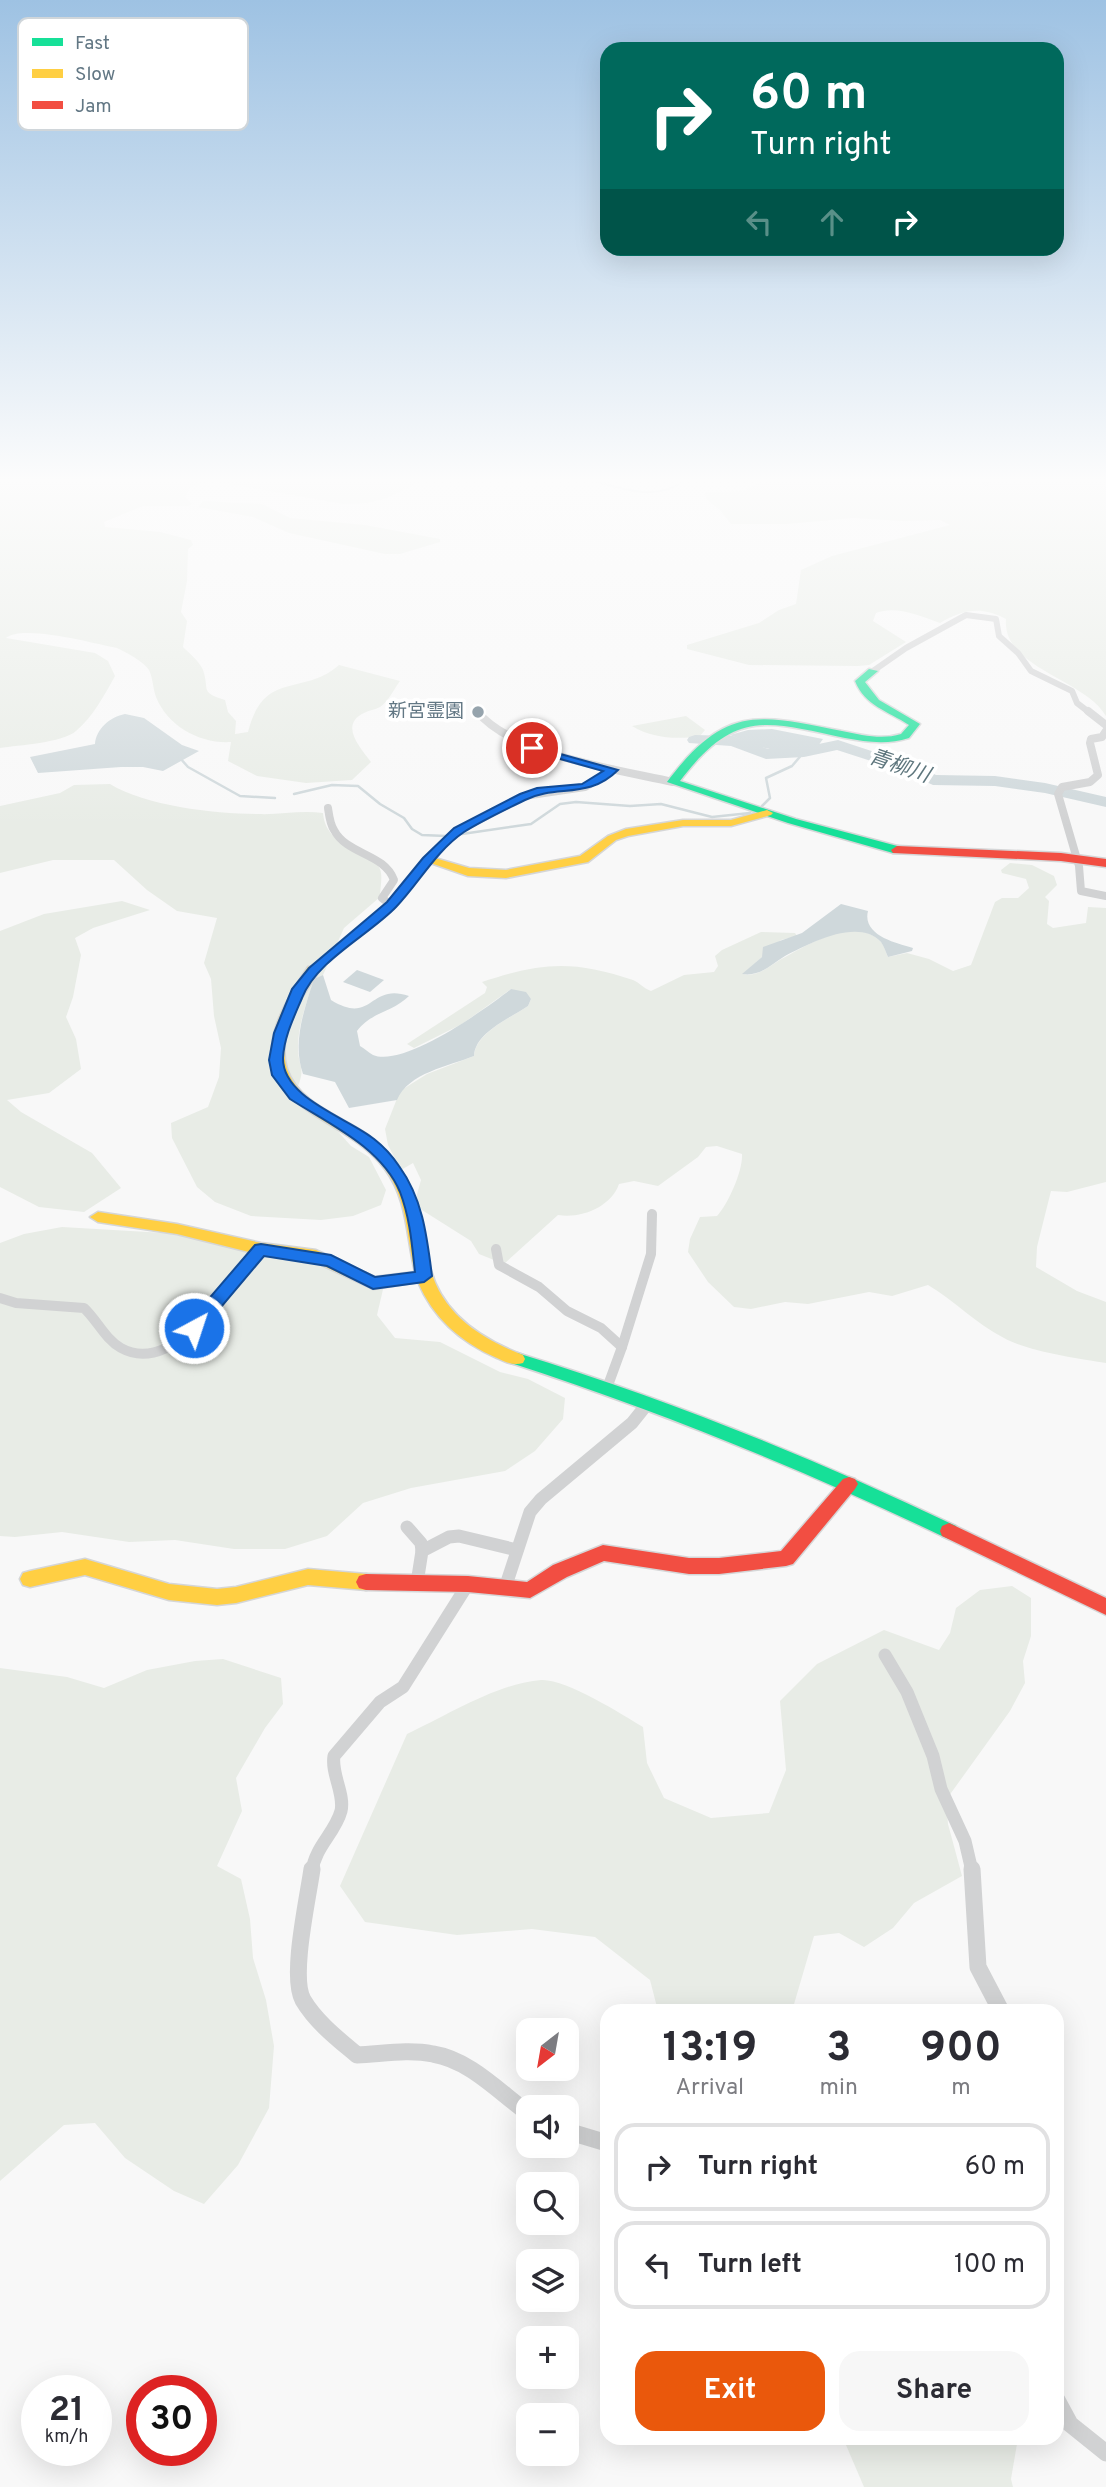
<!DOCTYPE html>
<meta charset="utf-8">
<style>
:root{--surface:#fff;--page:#f7f7f7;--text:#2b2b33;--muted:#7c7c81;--line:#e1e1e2;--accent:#ea580c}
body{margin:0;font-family:Overpass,"Noto Sans JP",sans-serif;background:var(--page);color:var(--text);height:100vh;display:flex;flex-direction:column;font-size:26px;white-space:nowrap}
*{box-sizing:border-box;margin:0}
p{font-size:23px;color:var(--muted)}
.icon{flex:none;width:38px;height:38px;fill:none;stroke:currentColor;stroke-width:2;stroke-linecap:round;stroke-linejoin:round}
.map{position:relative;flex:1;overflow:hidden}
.panel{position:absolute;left:600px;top:2004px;width:464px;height:441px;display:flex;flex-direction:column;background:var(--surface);border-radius:21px;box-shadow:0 7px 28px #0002}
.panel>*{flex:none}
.banner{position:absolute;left:600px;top:42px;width:464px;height:214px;border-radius:21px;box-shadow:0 7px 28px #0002;background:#00695c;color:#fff;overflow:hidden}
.needle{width:46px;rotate:211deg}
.controls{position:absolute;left:516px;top:2018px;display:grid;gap:14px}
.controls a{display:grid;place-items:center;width:63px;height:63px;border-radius:14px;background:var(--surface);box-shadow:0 7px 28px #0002;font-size:35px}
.speed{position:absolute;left:21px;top:2375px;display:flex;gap:14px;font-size:35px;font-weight:700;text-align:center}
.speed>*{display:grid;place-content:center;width:91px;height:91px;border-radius:50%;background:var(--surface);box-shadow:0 7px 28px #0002;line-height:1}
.speed small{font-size:18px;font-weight:400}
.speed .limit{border:10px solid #d22;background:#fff;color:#111}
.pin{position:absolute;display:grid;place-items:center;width:60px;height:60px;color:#fff;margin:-30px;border:4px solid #fff;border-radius:50%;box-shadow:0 2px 7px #0007}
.me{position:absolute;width:77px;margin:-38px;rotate:40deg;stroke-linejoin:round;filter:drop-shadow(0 0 5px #0008)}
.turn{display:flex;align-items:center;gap:24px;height:147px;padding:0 35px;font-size:32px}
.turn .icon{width:91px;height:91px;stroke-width:2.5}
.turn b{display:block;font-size:49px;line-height:60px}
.lanes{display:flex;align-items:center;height:66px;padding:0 35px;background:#0003;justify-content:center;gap:35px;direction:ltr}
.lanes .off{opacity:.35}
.eta{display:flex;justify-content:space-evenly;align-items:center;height:119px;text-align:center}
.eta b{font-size:42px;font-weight:700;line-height:49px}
.cta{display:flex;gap:14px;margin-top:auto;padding:14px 35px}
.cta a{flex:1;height:80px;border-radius:21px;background:var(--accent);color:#fff;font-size:28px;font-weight:700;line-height:80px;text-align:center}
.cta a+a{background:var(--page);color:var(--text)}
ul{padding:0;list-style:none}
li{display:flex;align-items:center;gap:21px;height:88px;margin:0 14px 10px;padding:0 21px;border:4px solid var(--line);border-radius:21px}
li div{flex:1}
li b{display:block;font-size:26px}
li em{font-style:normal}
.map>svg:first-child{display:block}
.green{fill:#e8ece6}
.water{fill:#cfd8db}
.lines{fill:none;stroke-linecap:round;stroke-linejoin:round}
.stream-far1{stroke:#cfd8db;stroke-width:2}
.stream{stroke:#cfd8db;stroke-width:2.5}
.river{fill:#cfd8db;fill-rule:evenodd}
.fast-casing{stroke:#d5d6d7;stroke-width:3}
.slow-casing{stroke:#d5d6d7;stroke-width:3}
.jam-casing{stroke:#d5d6d7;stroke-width:3}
.street-far4{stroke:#d1d2d3;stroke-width:6}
.street-far3{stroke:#d1d2d3;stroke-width:8}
.street-far2{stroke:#d1d2d3;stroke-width:10}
.street-far1{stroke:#d1d2d3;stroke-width:13}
.street{stroke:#d1d2d3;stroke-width:17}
.fast{fill:#16e098;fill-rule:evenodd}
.slow{fill:#ffcf43;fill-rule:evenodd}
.jam{fill:#f24e42;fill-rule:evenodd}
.route{fill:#1a73e8;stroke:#114b97;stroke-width:2}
.poi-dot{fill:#96a4ad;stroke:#fff;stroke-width:2.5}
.labels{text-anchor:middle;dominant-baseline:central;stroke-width:7;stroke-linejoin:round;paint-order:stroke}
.far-poi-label{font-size:19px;fill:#627784;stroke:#fff;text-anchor:end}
.far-water-label{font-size:21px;font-style:italic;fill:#5e767d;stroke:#fff}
.key{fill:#fff;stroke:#d0d6da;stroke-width:2}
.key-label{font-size:19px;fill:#627784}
</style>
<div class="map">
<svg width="1106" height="2487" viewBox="0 0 1106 2487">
<rect width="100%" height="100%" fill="#f8f8f8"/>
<g class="green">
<path d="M 0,480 L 423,480 L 387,498 L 368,503 L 343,504 L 212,481 L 191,486 L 185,497 L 192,504 L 189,506 L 143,506 L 104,522 L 105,527 L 160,532 L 191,540 L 193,545 L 188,549 L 187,581 L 181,612 L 187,621 L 183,647 C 189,653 200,662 203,670 C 210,690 199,692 225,700 L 228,712 L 236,721 L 235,734 L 248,732 C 264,669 303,697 339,665 L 400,681 C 394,689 388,702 380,707 C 375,710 369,710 364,713 C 339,725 360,747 371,762 L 352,780 L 306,783 L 257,776 L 228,761 L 231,742 C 201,744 168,727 156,697 C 153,689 153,678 149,670 C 143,661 127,653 117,648 C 95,644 23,624 6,638 L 95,653 L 108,661 L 115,676 C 105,694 93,717 76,731 C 62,743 19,745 0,748 Z"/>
<path d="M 765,480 L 981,480 L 1018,484 L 1022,480 L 1106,480 L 1106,716 C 1085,679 1002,668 1006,619 C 982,606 963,609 940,623 C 921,616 896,605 876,613 L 873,621 L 906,642 L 869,665 L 858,666 L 749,665 L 687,649 L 687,645 L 759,623 L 779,610 L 796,604 L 801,570 L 832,556 L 950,525 L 940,520 L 902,521 L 853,518 L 787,524 L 731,524 L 720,510 L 706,499 L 705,492 L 742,491 Z"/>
<path d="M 203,501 L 262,504 L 290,518 L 365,525 L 440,539 L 440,542 L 400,554 L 385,554 L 289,533 L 253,517 L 198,507 Z"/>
<path d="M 686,716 L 705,730 L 700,736 C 676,740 652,738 632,726 Z"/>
<path d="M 110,784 C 146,806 215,814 258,814 C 280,815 300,810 323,813 C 326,850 371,848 380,869 C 383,877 380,888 380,897 L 344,928 L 323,975 L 314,980 C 307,1001 298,1025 298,1047 C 298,1069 307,1066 296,1091 L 317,1108 L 351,1146 L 369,1157 L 386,1190 L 381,1205 L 353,1216 L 321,1220 L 251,1216 L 215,1202 L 197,1187 L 172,1138 L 171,1123 L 208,1107 L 219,1077 L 221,1048 L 214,1016 L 211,979 L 204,963 L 217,918 L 177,911 L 147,890 L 114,860 L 53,860 L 0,873 L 0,806 L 60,793 L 74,785 Z"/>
<path d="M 1010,863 L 1032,865 L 1054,876 L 1057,885 L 1045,897 L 1049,901 L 1047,924 L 1053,928 L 1086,923 L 1088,907 L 1106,908 L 1106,1182 L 1067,1192 L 1051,1191 L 1037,1247 L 1036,1267 L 1077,1291 L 1106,1302 L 1106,1363 C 1077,1358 1030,1352 1004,1338 C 976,1324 955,1301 928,1285 L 892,1296 L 869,1292 L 808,1304 L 785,1302 L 751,1309 L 734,1307 L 708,1282 L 688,1252 L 690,1239 L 700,1217 L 717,1216 C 728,1204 743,1171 742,1154 L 717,1146 L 706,1147 L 698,1157 L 658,1186 L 634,1181 L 619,1184 C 611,1207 581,1219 558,1215 L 504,1264 L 479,1254 L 471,1241 L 414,1205 L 421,1180 L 413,1163 L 401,1170 L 388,1145 L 385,1129 L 400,1091 L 427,1074 L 474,1056 C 476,1032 511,1018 528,1006 L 531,999 L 511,989 L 462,1024 L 414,1048 L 407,1044 L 485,993 L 487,987 L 482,982 C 542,962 573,960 633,980 C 640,983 643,988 651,991 L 684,975 L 714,972 L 718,966 L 715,956 L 722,950 L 761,932 L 795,933 L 797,936 L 781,940 L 743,974 C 760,978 772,963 787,956 C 811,943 856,916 881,942 C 884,945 886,953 888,957 L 907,953 L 929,959 L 953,971 L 971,965 L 995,902 L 1002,898 L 1018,898 L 1029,888 L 1026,879 L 1002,873 L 1001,870 Z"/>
<path d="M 122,901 L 150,910 L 93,928 L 75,938 L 81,955 L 73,997 L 66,1017 L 76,1039 L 81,1069 L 49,1093 L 7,1100 L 21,1112 L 92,1153 L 121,1188 L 84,1212 L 39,1207 L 0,1187 L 0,931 L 44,914 Z"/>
<path d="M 62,1227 L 165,1233 L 360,1269 L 385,1281 L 377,1315 L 395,1338 L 440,1342 L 500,1372 L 528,1379 L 565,1398 L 563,1419 L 535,1451 L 505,1471 L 411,1488 L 363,1503 L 327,1536 L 285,1549 L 234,1549 L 175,1540 L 129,1542 L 62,1532 L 15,1537 L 0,1536 L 0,1243 L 24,1234 Z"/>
<path d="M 1012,1586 L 1031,1598 L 1031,1636 L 1023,1661 L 1025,1683 L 1010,1711 L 946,1800 L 948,1824 L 962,1876 L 914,1903 L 893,1928 L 864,1947 L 839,1933 L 814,1936 L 792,2011 L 658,2011 L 650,1980 L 595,1937 L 532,1929 L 457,1935 L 365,1922 L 340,1886 L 407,1734 C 446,1716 498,1683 541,1680 C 564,1678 622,1714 643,1727 L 647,1763 L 664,1798 L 711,1818 L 769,1813 L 786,1770 L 780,1701 L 817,1664 L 884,1630 L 939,1650 L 950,1633 L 956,1608 L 980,1590 Z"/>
<path d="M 223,1659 L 281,1678 L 283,1704 L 265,1728 L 236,1778 L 242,1811 L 217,1866 L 241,1879 L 250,1919 L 253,1958 L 266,2000 L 274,2046 L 269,2108 L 238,2165 L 204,2204 L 174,2191 L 125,2158 L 95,2123 L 64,2125 L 0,2181 L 0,1668 L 67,1677 L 104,1688 L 147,1670 L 195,1661 Z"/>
<path d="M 843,2438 L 1018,2438 L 1011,2479 L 1013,2487 L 864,2487 Z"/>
</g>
<g class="water">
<path d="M 125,714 L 144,718 L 182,745 L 199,751 L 163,771 L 143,767 L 121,767 L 38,773 L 30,757 L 95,744 C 96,729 110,717 125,714 Z"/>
<path d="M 772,729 L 823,739 L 818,746 C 775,752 771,753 730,735 L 748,730 Z"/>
<path d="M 841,904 L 868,911 C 862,935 895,943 913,948 L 912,951 L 888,957 C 886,953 884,946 881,942 C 858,917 808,944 785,956 C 770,965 760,977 742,974 L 762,957 L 763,947 L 802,933 Z"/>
<path d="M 357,970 L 384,980 L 370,992 L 343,982 Z"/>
<path d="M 323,975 L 331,1000 C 373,1026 369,982 409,996 C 393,1012 371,1012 357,1031 L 360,1046 C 364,1048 369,1053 373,1055 C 404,1068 487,1008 511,989 L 526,992 L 531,999 L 528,1006 C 511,1018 475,1032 474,1056 C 449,1066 408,1073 397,1100 L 349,1108 L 335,1082 L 303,1074 C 292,1043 304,1010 314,979 Z"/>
</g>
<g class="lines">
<path class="stream-far1" d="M 590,480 C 623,488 655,503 685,480"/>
<g class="stream">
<path d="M 180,758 L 188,767 L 240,796 L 275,798"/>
<path d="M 294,794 L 332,785 L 358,786 L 380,804 L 404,818 L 412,829 L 422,835 L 446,836"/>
<path d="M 762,806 L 770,798 L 766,778 L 792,766 L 804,752"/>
<path d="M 462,834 L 531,824 L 560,804 L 576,802 L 630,806 L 661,804 L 712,817 L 750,813"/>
</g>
<path class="river" d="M 695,735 L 733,736 L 768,749 L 804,747 L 838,740 L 914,765 L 936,775 L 995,776 L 1045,783 L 1106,797 L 1106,807 L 1045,793 L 995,786 L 933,785 L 902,771 L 837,750 L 804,757 L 766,759 L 731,746 L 689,743 L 687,740 L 689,737 Z"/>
<g class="fast-casing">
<g id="fast">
<path d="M 869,669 L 878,671 L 865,682 L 879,700 L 920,724 L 909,738 C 887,745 867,742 845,738 C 765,721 735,709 680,781 L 796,819 L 901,847 L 901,853 L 893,853 L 788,823 L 667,782 C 724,706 756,713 842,731 C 862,735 882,740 901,734 L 909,725 C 888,711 865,706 855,681 Z"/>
<path d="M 517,1353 C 668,1399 813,1458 956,1526 L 958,1531 L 956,1536 L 949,1539 L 942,1536 C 802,1469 659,1411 511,1363 L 509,1359 L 511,1355 Z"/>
</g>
</g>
<g class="slow-casing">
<g id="slow">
<path d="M 767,810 L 773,813 L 771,815 L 731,826 L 683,826 L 628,836 L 616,840 L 588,862 L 506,878 L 468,876 L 422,860 L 428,856 L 469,868 L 506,870 L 580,856 L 608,836 L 626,829 L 683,820 L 731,820 Z"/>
<path d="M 313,966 L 320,970 C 301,997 276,1034 287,1069 C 298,1103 341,1116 368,1135 C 380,1144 390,1154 398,1166 C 421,1197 421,1231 430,1267 C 441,1313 481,1339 523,1355 L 525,1359 L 523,1363 C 514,1366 505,1362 497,1358 C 462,1343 433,1318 418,1282 L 373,1289 L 313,1261 L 261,1255 L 177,1234 L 98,1222 L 90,1217 L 98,1212 L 177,1224 L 261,1243 L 316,1250 L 375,1277 L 415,1272 C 406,1236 408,1200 385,1169 C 366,1144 339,1131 313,1114 C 247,1073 272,1019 308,967 Z"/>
<path d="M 85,1559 L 169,1584 L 217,1589 L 236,1587 L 308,1569 L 366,1574 L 373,1576 L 376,1582 L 373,1588 L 366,1590 L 308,1585 L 236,1603 L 217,1605 L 169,1600 L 85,1575 L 30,1587 L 23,1585 L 20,1579 L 23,1573 L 30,1571 Z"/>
</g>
</g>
<g class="jam-casing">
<g id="jam">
<path d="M 897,846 L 1061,853 L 1106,859 L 1106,867 L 1061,861 L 893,853 L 891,850 Z"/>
<path d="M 849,1477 L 855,1479 L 858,1484 L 855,1489 L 793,1564 L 786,1566 L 719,1574 L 689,1574 L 604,1561 L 567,1577 L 530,1598 L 468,1592 L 366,1590 L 359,1588 L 356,1582 L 359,1576 L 366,1574 L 468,1576 L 527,1582 L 553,1565 L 603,1545 L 689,1558 L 719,1558 L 781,1551 L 843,1479 Z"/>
<path d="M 949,1523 L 1106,1598 L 1106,1615 L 942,1536 L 940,1531 L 942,1526 Z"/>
</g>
</g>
<g class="street-far4">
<path d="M 983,480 L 987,483"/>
<path d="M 873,671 L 906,648 L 966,615 L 996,619 L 999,636 L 1018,653 L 1031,671 L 1072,691 L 1077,703 L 1090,713"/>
</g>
<g class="street-far3">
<path d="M 477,711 C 511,755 620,770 673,782"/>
<path d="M 1088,711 L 1106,725"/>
<path d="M 1106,731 L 1102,737 L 1091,739 L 1090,743 L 1098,775 L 1090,782 L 1062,787 L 1058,794 L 1079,866 L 1081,891 L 1106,896"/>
<path d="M 328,808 C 329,815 330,824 334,830 C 347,855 384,853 394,880 L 382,898 L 391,905"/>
<path d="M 313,970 L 391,905 L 428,860 L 458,831 L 524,796 L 585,787 L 613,770"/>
</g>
<g class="street-far2">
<path d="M 496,1249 L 499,1265 L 539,1287 L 567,1311 L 601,1328 L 622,1347 L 607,1388"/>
<path d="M 0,1298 L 16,1303 L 84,1308 C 97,1320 105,1339 121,1348 C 175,1378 233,1283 261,1249"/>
<path d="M 622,1347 L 651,1254 L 652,1214"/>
</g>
<g class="street-far1">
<path d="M 407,1527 L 421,1543 L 422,1551"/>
<path d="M 417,1583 L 422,1551 L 449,1537 L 459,1536 L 517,1550"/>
<path d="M 505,1588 L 530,1512 L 541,1499 L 632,1423 L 648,1403"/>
<path d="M 885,1655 L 907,1692 L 933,1756 L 941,1789 L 965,1841 L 972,1871"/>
<path d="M 312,1871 C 315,1847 335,1833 341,1811 C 345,1794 331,1774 334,1756 L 380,1702 L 403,1687 L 468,1584"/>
</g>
<g class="street">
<path d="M 312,1869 C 308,1898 290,1977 303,2000 C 316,2022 338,2039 357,2055 C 382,2054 408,2049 433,2054 C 470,2060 499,2092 528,2113"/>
<path d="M 972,1869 L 978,1967 L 1001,2011"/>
<path d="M 567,2131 L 607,2143"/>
<path d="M 1057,2400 L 1070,2424 L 1106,2453"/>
</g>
<use href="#fast" class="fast"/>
<use href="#slow" class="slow"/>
<use href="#jam" class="jam"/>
</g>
<linearGradient id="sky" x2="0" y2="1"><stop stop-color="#9ec2e3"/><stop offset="0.58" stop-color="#fcfcfc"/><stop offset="1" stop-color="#fcfcfc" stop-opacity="0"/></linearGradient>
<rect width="1106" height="828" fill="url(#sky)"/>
<path class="route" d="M 528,745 L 618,770 C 588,800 557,784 525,800 C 505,810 483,820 464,832 C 436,851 419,883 396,907 C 369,935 316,961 302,998 C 294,1017 284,1037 283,1058 C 282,1098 348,1118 374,1139 C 383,1146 393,1157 399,1166 C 423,1199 427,1237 432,1276 L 424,1282 L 373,1289 L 327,1266 L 264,1256 L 200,1332 L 188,1332 L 186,1328 L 188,1323 L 255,1245 L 261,1244 L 331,1255 L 375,1277 L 415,1272 C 412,1245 410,1218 400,1192 C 381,1147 329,1124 290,1099 L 272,1075 L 269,1060 L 274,1033 L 292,989 L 309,968 L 387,902 L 423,858 L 454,828 L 520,794 L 537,788 L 582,784 L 603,771 L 528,750 Z"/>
<circle class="poi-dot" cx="478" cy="712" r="7"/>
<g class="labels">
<g class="far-poi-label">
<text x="464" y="712">新宮霊園</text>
</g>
<g class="far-water-label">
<text transform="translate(899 767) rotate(19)">青柳川</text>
</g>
</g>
<rect x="18" y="18" width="230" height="112" rx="10" class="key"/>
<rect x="32" y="38" width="31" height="8" fill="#16e098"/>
<rect x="32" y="69" width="31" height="9" fill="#ffcf43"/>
<rect x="32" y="101" width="31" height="8" fill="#f24e42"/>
<g class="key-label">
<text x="75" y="49">Fast</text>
<text x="75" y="80">Slow</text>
<text x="75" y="112">Jam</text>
</g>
</svg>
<div class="controls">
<a><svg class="needle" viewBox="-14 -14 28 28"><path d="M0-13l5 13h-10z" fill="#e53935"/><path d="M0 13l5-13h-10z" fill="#7c7c81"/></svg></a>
<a><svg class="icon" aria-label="sound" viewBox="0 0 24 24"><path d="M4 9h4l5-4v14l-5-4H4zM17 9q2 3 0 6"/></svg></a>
<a><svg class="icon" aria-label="search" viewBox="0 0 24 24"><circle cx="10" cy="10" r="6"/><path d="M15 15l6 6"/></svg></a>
<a><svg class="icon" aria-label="layers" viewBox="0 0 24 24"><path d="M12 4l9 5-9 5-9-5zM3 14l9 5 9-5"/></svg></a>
<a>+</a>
<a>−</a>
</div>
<div class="speed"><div>21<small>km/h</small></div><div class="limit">30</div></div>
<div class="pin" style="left:532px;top:748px;background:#d93025"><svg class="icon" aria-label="arrive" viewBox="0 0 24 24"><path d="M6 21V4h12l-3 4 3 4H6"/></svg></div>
<svg class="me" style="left:194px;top:1328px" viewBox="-20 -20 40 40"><circle r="17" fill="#1a73e8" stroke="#fff" stroke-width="3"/><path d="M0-11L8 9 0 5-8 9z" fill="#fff"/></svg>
<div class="banner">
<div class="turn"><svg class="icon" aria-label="right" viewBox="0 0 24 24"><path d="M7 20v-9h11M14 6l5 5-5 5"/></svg><div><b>60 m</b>Turn right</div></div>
<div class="lanes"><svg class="icon off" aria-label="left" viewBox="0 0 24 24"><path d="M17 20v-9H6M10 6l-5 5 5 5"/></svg><svg class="icon off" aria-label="ahead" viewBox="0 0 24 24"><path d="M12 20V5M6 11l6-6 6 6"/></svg><svg class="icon" aria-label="right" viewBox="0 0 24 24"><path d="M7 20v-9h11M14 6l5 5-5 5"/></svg></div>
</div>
<section class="panel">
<div class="eta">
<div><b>13:19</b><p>Arrival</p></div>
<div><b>3</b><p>min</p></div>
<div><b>900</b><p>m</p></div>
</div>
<ul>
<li><svg class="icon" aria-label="right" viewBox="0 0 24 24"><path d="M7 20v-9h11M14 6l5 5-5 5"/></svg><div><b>Turn right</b></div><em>60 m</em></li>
<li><svg class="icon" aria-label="left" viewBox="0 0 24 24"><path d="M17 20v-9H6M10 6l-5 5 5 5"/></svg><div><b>Turn left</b></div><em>100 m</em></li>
</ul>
<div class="cta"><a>Exit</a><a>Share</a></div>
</section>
</div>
